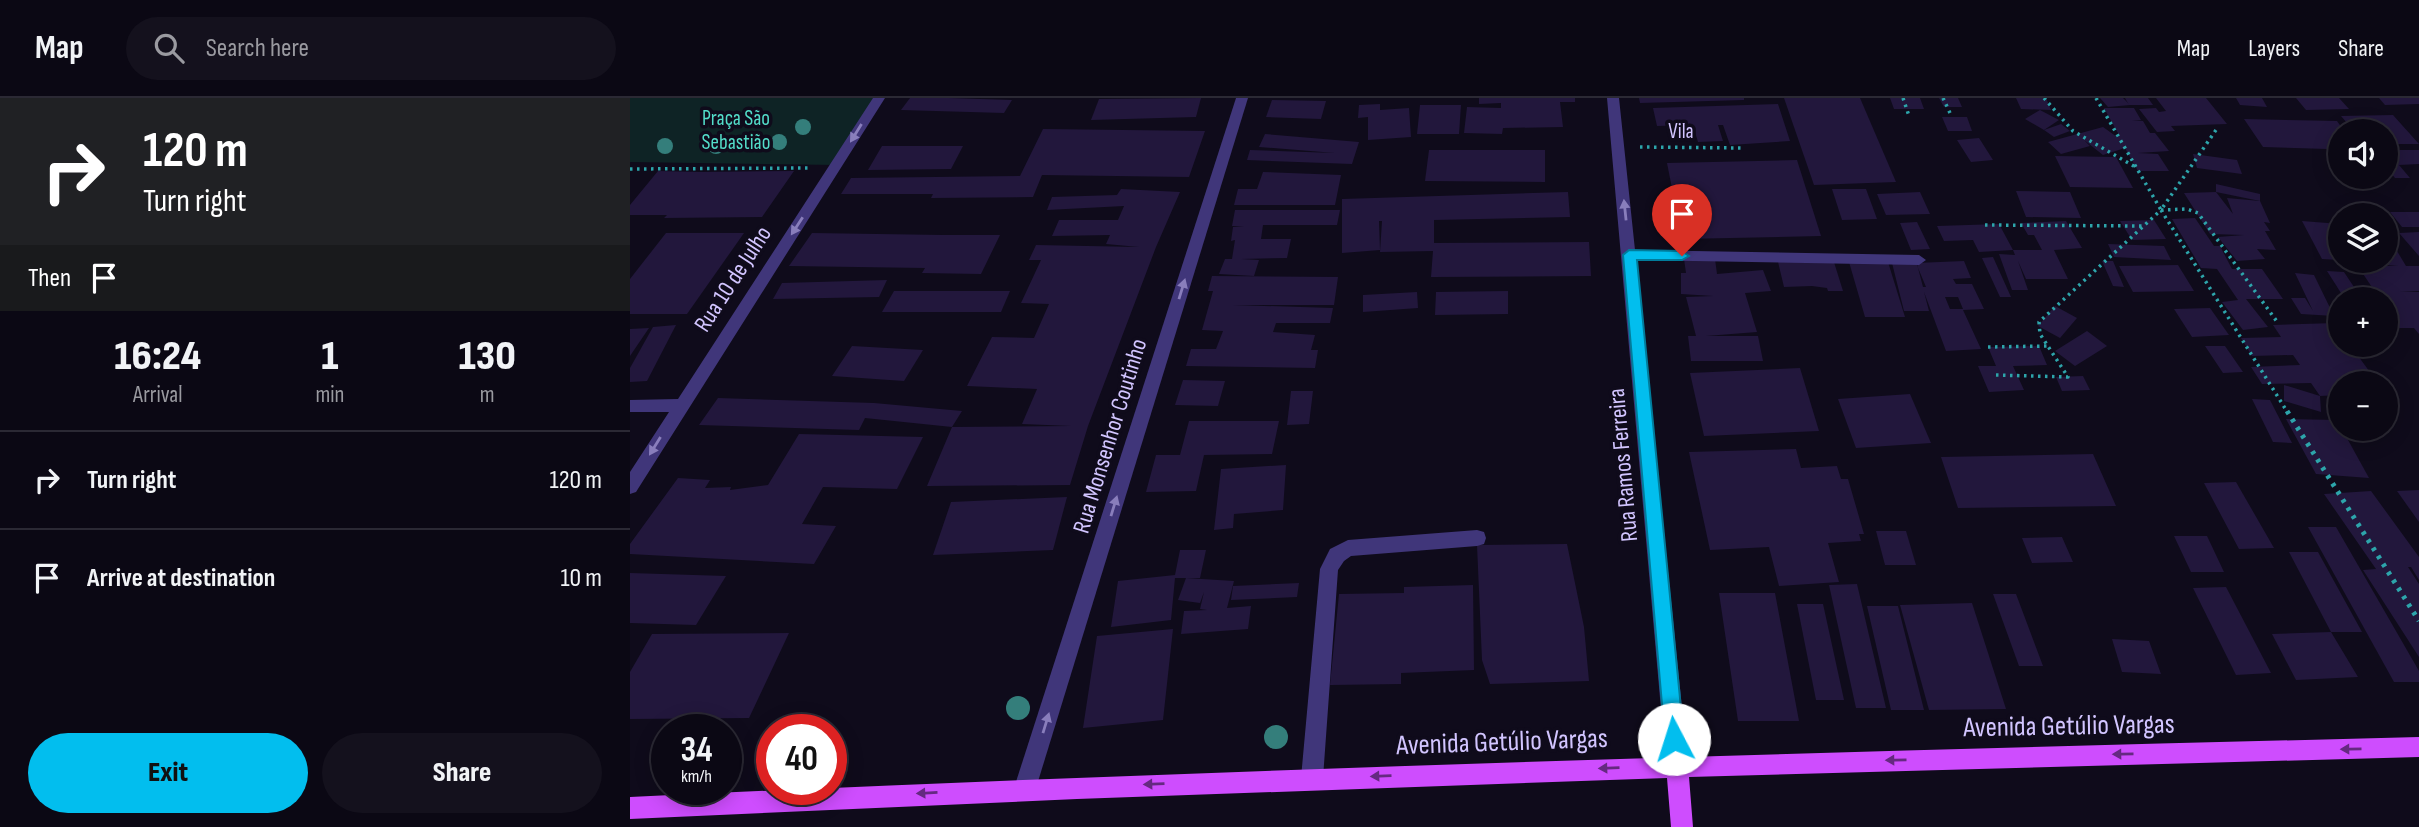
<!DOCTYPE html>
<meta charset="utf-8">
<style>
:root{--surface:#0b0814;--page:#14111d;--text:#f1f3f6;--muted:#9a9aa0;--line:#2b2934;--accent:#02beee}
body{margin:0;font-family:"Sofia Sans Condensed",sans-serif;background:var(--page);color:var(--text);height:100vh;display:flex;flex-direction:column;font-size:26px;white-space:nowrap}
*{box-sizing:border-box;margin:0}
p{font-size:23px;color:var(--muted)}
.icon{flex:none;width:38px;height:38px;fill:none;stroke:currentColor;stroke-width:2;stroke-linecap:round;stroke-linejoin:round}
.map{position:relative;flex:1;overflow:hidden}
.panel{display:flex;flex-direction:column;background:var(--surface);width:630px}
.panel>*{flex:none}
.banner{background:#202124;color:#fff;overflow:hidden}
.controls{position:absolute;left:1698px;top:21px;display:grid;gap:14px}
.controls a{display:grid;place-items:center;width:70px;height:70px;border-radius:50%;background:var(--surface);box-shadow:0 4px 18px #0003,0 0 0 2px var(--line);font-size:35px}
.speed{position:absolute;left:21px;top:616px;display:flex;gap:14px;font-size:35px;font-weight:700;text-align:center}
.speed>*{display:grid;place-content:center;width:91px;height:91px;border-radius:50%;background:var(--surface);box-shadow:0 4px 18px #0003,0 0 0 2px var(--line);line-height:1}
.speed small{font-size:18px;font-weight:400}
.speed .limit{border:10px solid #d22;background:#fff;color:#111}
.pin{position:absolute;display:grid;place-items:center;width:60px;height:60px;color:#fff;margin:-72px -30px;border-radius:50% 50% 50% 0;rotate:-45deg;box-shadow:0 0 7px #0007}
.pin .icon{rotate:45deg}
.me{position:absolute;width:77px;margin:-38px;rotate:355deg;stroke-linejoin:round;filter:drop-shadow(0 0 5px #0008)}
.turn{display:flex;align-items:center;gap:24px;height:147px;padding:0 28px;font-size:32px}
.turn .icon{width:91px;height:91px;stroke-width:2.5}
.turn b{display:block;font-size:49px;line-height:60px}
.then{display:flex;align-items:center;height:66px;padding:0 28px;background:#0003;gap:14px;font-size:26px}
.eta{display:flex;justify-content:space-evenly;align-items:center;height:119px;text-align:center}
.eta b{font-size:42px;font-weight:800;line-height:49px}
.primary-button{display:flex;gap:14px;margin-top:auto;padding:14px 28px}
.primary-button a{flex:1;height:80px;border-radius:42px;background:var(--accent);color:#111;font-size:28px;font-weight:800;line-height:80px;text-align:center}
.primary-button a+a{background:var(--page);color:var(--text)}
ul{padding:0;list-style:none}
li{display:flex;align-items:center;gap:21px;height:98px;padding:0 28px;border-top:2px solid var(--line)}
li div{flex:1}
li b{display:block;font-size:26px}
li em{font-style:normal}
header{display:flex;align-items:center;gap:42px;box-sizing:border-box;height:98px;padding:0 35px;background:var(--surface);border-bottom:2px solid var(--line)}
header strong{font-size:33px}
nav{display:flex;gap:38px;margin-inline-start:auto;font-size:24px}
.search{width:490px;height:63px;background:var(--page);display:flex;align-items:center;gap:18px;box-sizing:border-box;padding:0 24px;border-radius:38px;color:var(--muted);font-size:26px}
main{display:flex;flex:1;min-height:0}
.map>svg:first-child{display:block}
.green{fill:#0e2325}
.building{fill:#22173c;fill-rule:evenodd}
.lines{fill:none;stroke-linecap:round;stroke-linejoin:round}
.path-far1{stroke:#2da5ab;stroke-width:3.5;stroke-dasharray:2.5 4.5;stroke-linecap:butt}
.path{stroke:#2da5ab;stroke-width:5;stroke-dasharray:3.5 6;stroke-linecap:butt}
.minor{fill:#40367a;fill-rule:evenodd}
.major{fill:#ce4dfe;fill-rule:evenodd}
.tree{fill:#347e7b}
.oneway{fill:#897ebc}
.oneway2{fill:#652981}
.route{fill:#02beee;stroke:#017c9b;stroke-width:2}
.labels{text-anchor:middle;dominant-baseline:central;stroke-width:7;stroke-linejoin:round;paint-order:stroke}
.far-park-label{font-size:21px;fill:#53ddc9;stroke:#0f0b1b}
.far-street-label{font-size:21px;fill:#d2c5ff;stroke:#0f0b1b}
.street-label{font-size:24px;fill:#d2c5ff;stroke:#0f0b1b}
.near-street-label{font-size:28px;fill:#d2c5ff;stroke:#0f0b1b}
</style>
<header>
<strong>Map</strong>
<div class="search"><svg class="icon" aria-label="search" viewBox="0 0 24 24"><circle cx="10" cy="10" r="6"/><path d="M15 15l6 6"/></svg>Search here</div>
<nav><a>Map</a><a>Layers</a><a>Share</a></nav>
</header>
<main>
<section class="panel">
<div class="banner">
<div class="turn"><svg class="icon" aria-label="right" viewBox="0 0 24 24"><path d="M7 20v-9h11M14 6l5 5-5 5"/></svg><div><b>120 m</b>Turn right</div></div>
<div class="then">Then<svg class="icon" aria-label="arrive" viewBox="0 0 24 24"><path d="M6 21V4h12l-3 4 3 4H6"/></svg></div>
</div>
<div class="eta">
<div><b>16:24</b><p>Arrival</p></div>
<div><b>1</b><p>min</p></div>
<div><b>130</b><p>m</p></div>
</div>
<ul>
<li><svg class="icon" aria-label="right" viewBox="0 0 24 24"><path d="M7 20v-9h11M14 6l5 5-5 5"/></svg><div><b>Turn right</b></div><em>120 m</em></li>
<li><svg class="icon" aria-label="arrive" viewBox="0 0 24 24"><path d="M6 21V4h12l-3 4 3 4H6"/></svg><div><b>Arrive at destination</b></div><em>10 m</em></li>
</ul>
<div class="primary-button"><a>Exit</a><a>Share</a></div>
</section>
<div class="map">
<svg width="1789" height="729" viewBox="0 0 1789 729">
<rect width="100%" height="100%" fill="#0f0b1b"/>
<path class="green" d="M 0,0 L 249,0 L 207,67 L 0,64 Z"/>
<g class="building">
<path d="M 280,0 L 319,0 L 382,2 L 374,15 L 271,12 Z"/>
<path d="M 571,0 L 566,19 L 461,22 L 469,1 Z"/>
<path d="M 849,0 L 945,0 L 945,4 L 930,4 L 933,29 L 873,30 L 872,36 L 834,35 L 837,9 L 871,10 L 871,5 L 849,6 Z"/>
<path d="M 1009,0 L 1114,0 L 1114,2 L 1010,5 Z"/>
<path d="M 1154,0 L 1230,0 L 1266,84 L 1184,87 Z"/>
<path d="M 1260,0 L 1290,0 L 1294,11 L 1264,11 Z"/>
<path d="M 1309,0 L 1328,0 L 1332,9 L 1314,9 Z"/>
<path d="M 1386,0 L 1416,0 L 1421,12 L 1391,11 Z"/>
<path d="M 1470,0 L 1493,0 L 1500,7 L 1478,9 Z"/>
<path d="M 1495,0 L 1518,0 L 1523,7 L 1499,7 Z"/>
<path d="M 1526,0 L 1576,0 L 1597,26 L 1541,28 L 1545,33 L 1527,34 L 1509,11 L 1526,10 L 1529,14 L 1536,13 Z"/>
<path d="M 1606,0 L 1632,0 L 1637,9 L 1610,7 Z"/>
<path d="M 1666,0 L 1709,0 L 1719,11 L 1676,12 Z"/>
<path d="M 1749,0 L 1789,0 L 1789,6 L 1755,7 Z"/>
<path d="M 642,2 L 696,3 L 691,21 L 636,19 Z"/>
<path d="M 750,6 L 750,12 L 779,10 L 781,39 L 738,42 L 738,19 L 728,20 L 729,7 Z"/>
<path d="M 1148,6 L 1160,43 L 1100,47 L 1093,27 L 1088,27 L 1093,43 L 1068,44 L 1063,27 L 1027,28 L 1023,10 Z"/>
<path d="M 790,7 L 831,7 L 829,36 L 787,36 Z"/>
<path d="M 1474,10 L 1504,10 L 1511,22 L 1502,22 L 1513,23 L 1520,35 L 1525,35 L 1539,53 L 1508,55 L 1528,56 L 1539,73 L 1508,73 L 1495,50 L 1473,57 L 1454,42 L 1460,48 L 1431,56 L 1418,44 L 1473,29 L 1487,39 L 1485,37 L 1489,37 Z"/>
<path d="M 1410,12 L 1429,22 L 1414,32 L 1395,21 Z"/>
<path d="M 1763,17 L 1789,46 L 1755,46 L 1755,33 L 1724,33 L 1711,18 Z"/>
<path d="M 1312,19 L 1337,19 L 1342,33 L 1318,33 Z"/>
<path d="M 1614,21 L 1707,23 L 1714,33 L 1710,33 L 1710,70 L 1697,51 L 1633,49 Z"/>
<path d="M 1431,26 L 1440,33 L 1424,39 L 1414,32 Z"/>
<path d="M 413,31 L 575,33 L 559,79 L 412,77 L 403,99 L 301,100 L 303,96 L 211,96 L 221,80 L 390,78 Z"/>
<path d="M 635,36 L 729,44 L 722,66 L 617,62 L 620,52 L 705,55 L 629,49 Z"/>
<path d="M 1349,40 L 1363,62 L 1341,64 L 1327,42 Z"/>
<path d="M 252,48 L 333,48 L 321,71 L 238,72 Z"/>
<path d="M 799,52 L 915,52 L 915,84 L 795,83 Z"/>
<path d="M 1756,52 L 1789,52 L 1789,66 L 1769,67 L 1780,80 L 1765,80 L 1755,68 L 1755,64 L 1766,64 Z"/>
<path d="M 1563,56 L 1607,62 L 1612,76 L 1567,70 Z"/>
<path d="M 1425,58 L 1486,59 L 1503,90 L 1440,89 Z"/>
<path d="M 1167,62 L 1191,138 L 1052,141 L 1037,65 Z"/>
<path d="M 28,73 L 70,74 L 164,73 L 132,119 L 34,120 L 37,117 L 0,117 L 0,107 Z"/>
<path d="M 633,74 L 711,77 L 705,107 L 604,107 L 608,91 L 627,91 Z"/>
<path d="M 1586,86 L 1630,96 L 1630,103 L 1586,94 Z"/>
<path d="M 491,91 L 550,94 L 526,149 L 458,328 L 440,387 L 297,388 L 322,329 L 441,328 L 392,326 L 407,291 L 337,288 L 362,239 L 404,240 L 419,206 L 391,205 L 411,162 L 399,162 L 406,147 L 509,149 L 476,146 L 480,137 L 422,138 L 429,122 L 488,122 L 494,108 L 417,112 L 422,99 L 487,97 Z"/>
<path d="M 1202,91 L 1236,91 L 1247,121 L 1212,122 Z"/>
<path d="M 1386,93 L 1440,94 L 1451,120 L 1396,119 Z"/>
<path d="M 938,94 L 940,119 L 804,122 L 804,145 L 959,144 L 961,178 L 801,179 L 803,153 L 750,154 L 752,123 L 749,123 L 750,152 L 712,155 L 712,101 Z"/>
<path d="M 1290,94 L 1300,116 L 1256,117 L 1247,96 Z"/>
<path d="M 1586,94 L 1603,116 L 1597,100 L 1630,103 L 1640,125 L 1634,124 L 1640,133 L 1635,133 L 1646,152 L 1627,151 L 1635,161 L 1607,163 L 1588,139 L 1614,137 L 1580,136 L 1554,95 Z"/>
<path d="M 605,112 L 710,112 L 707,127 L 633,127 L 631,141 L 661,141 L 657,160 L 611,161 L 629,162 L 624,178 L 589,176 L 595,161 L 602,161 L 605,142 L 601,143 L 603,129 L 614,128 L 602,128 Z"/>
<path d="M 1760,114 L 1789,114 L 1789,129 L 1772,129 Z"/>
<path d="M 1565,120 L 1584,148 L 1590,148 L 1602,171 L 1632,171 L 1653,201 L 1616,201 L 1638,229 L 1613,232 L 1592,204 L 1608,202 L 1587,171 L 1571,170 L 1542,121 Z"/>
<path d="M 1524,122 L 1536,141 L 1502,142 L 1490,123 Z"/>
<path d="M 1436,123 L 1452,150 L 1424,152 L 1438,181 L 1396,181 L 1388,163 L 1398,192 L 1382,192 L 1369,156 L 1385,157 L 1383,152 L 1412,152 L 1404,137 L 1398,137 L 1391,125 Z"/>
<path d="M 1672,123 L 1710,126 L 1710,162 L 1692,161 Z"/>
<path d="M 1287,124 L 1300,151 L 1281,152 L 1270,125 Z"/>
<path d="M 1369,126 L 1383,152 L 1349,154 L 1343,142 L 1314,143 L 1307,128 Z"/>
<path d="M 1755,133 L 1776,168 L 1789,168 L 1789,193 L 1770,194 L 1789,194 L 1789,236 L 1784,230 L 1769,230 L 1755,209 L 1755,201 L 1750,201 L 1727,167 L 1768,168 L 1740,165 L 1755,163 Z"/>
<path d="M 1789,134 L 1789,158 L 1769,135 Z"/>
<path d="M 36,135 L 114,135 L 57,216 L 0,216 L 0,181 Z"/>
<path d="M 182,135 L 313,137 L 370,137 L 351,176 L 292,175 L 295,170 L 159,168 Z"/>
<path d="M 1478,146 L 1534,148 L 1541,162 L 1484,159 Z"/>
<path d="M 1363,159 L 1381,199 L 1370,199 L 1352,160 Z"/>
<path d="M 1054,161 L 1085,161 L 1087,176 L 1133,172 L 1141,193 L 1115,195 L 1127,234 L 1076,238 L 1128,238 L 1133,263 L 1061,263 L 1058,238 L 1066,238 L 1056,199 L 1083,198 L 1051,196 L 1051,175 L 1056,175 Z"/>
<path d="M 1203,161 L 1213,193 L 1198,193 L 1197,190 L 1182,188 L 1154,189 L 1148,164 Z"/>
<path d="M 1334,163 L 1341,180 L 1323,181 L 1326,186 L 1342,186 L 1354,211 L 1333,212 L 1351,251 L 1316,253 L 1294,194 L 1299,213 L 1274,213 L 1262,165 L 1287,166 L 1293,189 L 1296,189 L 1286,165 ZM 1315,199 L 1328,199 L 1333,211 L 1320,211 Z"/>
<path d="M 1472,163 L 1483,163 L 1494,189 L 1483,188 Z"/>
<path d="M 1219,164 L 1258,164 L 1275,219 L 1235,219 Z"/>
<path d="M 1548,167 L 1564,193 L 1503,194 L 1489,168 Z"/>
<path d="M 1697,173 L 1714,174 L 1728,195 L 1711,195 Z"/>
<path d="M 1665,175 L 1684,177 L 1704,218 L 1671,216 L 1661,200 L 1675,200 L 1683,213 Z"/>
<path d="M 582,178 L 708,179 L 704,207 L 603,207 L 703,210 L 700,225 L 646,225 L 643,234 L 685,237 L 681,252 L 688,252 L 685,270 L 556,268 L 561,251 L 586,251 L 593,233 L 572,232 L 583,193 L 578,193 Z"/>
<path d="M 257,182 L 249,199 L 143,201 L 152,185 Z"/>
<path d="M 264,193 L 380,193 L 371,214 L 252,214 Z"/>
<path d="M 878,193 L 878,216 L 805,217 L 806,194 Z"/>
<path d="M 787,194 L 788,210 L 733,214 L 733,197 Z"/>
<path d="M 1425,208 L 1447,220 L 1430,240 L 1408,228 Z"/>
<path d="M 1580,210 L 1599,237 L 1562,239 L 1544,211 Z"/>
<path d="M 1705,225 L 1710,232 L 1710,247 L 1720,247 L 1748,285 L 1710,285 L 1710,297 L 1690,298 L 1681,285 L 1632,286 L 1621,269 L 1670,267 L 1663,257 L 1622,258 L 1611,240 L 1651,239 L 1643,227 Z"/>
<path d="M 46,227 L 17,283 L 0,284 L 0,270 L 23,229 Z"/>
<path d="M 19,230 L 0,258 L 0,231 Z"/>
<path d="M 1457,233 L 1477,248 L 1445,268 L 1425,253 Z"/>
<path d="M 222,248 L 293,252 L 274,283 L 202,278 Z"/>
<path d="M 1409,248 L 1417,267 L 1383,268 L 1394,292 L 1359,294 L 1348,268 L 1366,268 L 1358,249 Z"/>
<path d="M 1575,248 L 1595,248 L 1613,274 L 1593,275 Z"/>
<path d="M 1170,270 L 1189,333 L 1074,338 L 1060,275 Z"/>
<path d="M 1453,278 L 1460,292 L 1432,293 L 1426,279 Z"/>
<path d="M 553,282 L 595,283 L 588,308 L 545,307 Z"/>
<path d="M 1654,287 L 1690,298 L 1691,314 L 1654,303 Z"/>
<path d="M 661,293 L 683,293 L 679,326 L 657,327 Z"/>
<path d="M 1280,296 L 1301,345 L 1226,350 L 1208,301 Z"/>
<path d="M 88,300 L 244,305 L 332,313 L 322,329 L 235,320 L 229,332 L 69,327 Z"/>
<path d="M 1622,301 L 1640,302 L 1662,345 L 1643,344 Z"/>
<path d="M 1656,321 L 1707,322 L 1739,380 L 1686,376 Z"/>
<path d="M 559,323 L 649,323 L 642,356 L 574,357 L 566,393 L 516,394 L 526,357 L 550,357 Z"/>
<path d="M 169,336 L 293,339 L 267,391 L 193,389 L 172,426 L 206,428 L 184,466 L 0,456 L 0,446 L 48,380 L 80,382 L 75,390 L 101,389 L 100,392 L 138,387 Z"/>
<path d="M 1166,351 L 1171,370 L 1207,368 L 1211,381 L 1218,381 L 1234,436 L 1229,436 L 1231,443 L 1198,445 L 1209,484 L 1149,488 L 1139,449 L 1080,452 L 1059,354 Z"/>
<path d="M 1463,356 L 1486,408 L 1328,410 L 1311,359 Z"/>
<path d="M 656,367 L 653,412 L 604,416 L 603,430 L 584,432 L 591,371 Z"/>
<path d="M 1606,384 L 1644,450 L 1609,451 L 1574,385 Z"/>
<path d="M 1789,392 L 1789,424 L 1767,393 Z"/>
<path d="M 1741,393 L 1789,459 L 1789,482 L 1781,469 L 1778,469 L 1789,486 L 1789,559 L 1733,472 L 1746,471 L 1694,396 Z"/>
<path d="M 437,399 L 423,452 L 303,457 L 321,404 Z"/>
<path d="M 1678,429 L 1706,429 L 1789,573 L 1789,584 L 1764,584 Z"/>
<path d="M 1246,433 L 1276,433 L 1286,467 L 1255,467 Z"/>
<path d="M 1544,438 L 1577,438 L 1594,474 L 1561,474 Z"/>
<path d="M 1432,439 L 1443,464 L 1402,465 L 1392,440 Z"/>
<path d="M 937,446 L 954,529 L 959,583 L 860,586 L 852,562 L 847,447 Z"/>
<path d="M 550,452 L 576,452 L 570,480 L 556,480 L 604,483 L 597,510 L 621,508 L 618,531 L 551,536 L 554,513 L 577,512 L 570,511 L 574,494 L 570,505 L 548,502 L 556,480 L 545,480 L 541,522 L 481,529 L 488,483 L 545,477 Z"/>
<path d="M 1659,454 L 1688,454 L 1732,534 L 1701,534 Z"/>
<path d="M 0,475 L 96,478 L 66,527 L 0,525 Z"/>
<path d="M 669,485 L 667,499 L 601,502 L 603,488 Z"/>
<path d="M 1227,486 L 1256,610 L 1226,610 L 1199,487 Z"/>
<path d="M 843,487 L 844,572 L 771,575 L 771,586 L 700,587 L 709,496 L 774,495 L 774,489 Z"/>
<path d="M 1596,489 L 1641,575 L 1606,577 L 1563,490 Z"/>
<path d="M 1089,495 L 1145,495 L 1169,623 L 1108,623 Z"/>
<path d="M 1363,496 L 1386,496 L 1413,568 L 1389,568 Z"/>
<path d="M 1342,505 L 1376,611 L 1299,612 L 1270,507 Z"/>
<path d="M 1167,506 L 1193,506 L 1214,602 L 1186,602 Z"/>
<path d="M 1237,508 L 1268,508 L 1294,612 L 1261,612 Z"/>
<path d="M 543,531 L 533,622 L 453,630 L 467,538 Z"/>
<path d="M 1701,534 L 1728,579 L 1666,582 L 1642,536 Z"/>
<path d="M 159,535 L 119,620 L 0,621 L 0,574 L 22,536 Z"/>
<path d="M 1482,541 L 1519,543 L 1531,576 L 1492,574 Z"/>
</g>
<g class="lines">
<g class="path-far1">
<path d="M 1273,0 L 1279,18"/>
<path d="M 1313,0 L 1320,15"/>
<path d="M 1414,0 L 1443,33 L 1507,70"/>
<path d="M 1466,0 L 1531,112 L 1586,32"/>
<path d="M 1010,49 L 1113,50"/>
<path d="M 0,71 L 178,70"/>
<path d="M 1531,112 L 1658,315"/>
<path d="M 1355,127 L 1512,128"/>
<path d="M 1358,249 L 1417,248"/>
<path d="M 1366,277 L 1438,279 L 1410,236 L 1409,224 L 1531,112 L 1557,111 L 1568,115 L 1648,225"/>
</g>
<path class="path" d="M 1657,313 L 1789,523"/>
<g class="minor">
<path d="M 243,0 L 255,0 L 6,394 L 0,396 L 0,374 L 39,314 L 0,314 L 0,302 L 48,301 Z"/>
<path d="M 606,0 L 618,0 L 406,690 L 403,698 L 395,701 L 387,698 L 384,690 Z"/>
<path d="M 977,0 L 989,0 L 1005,152 L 1289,157 L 1296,162 L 1289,167 L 1006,162 L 1058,668 L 1055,676 L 1047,679 L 1039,676 L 1036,668 Z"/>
<path d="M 847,432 L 854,434 L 856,440 L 854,446 L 847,448 L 721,458 L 714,463 L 708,472 L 693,680 L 690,688 L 682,691 L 674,688 L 671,680 L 690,471 L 700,451 L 718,442 Z"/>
</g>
<path class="major" d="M 1789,639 L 1789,659 L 1059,679 L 1063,729 L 1041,729 L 1037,680 L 447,701 L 0,721 L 0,699 C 594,671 1192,654 1789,639 Z"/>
</g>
<g class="tree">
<circle cx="173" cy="29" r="8"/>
<circle cx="149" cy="44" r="8"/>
<circle cx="35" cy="48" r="8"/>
<circle cx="86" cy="48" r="8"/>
<circle cx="388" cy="610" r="12"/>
<circle cx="646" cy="639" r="12"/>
</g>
<defs><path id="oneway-solid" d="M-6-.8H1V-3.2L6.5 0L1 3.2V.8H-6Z" transform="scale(1.75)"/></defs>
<g class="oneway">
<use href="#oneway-solid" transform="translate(226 35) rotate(122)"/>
<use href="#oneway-solid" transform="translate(995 112) rotate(-96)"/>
<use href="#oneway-solid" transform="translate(167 128) rotate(123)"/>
<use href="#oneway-solid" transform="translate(552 191) rotate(-73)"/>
<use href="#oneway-solid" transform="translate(25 348) rotate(122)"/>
<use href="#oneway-solid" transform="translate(484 408) rotate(-73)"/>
<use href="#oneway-solid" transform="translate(416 625) rotate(-73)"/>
</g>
<g class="oneway2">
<use href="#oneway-solid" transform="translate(1721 651) rotate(179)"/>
<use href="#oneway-solid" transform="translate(1493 656) rotate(179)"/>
<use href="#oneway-solid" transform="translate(1266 662) rotate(179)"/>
<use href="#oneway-solid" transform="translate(979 670) rotate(178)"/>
<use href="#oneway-solid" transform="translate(751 678) rotate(178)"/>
<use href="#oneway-solid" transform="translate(524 686) rotate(178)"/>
<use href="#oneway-solid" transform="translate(297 695) rotate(177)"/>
</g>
<path class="route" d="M 999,152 L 1052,153 L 1059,158 L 1052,162 L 1007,162 L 1054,641 L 1051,647 L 1044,650 L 1038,647 L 1035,641 L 993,157 Z"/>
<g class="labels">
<g class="far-park-label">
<text x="106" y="20">Praça São<tspan x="106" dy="24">Sebastião</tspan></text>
</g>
<g class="far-street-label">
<text x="1051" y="33">Vila</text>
</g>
<g class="street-label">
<text transform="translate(103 181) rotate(-57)">Rua 10 de Julho</text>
<text transform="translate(480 338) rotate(-73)">Rua Monsenhor Coutinho</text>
<text transform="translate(993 367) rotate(-95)">Rua Ramos Ferreira</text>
</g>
<g class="near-street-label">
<text transform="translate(1439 628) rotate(-1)">Avenida Getúlio Vargas</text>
<text transform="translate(872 644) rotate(-2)">Avenida Getúlio Vargas</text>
</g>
</g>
</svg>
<div class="controls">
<a><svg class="icon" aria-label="sound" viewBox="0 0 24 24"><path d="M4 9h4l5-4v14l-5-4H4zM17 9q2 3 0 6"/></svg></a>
<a><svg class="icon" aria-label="layers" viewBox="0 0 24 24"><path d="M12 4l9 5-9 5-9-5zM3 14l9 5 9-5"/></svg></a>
<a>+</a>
<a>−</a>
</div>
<div class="speed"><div>34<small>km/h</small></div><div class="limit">40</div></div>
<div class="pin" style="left:1052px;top:158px;background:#d93025"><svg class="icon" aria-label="arrive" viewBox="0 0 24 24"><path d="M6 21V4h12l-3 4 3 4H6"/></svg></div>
<svg class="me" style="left:1044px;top:641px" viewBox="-20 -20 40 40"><circle r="19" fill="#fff"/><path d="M0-13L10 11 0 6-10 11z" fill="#02beee"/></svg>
</div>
</main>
